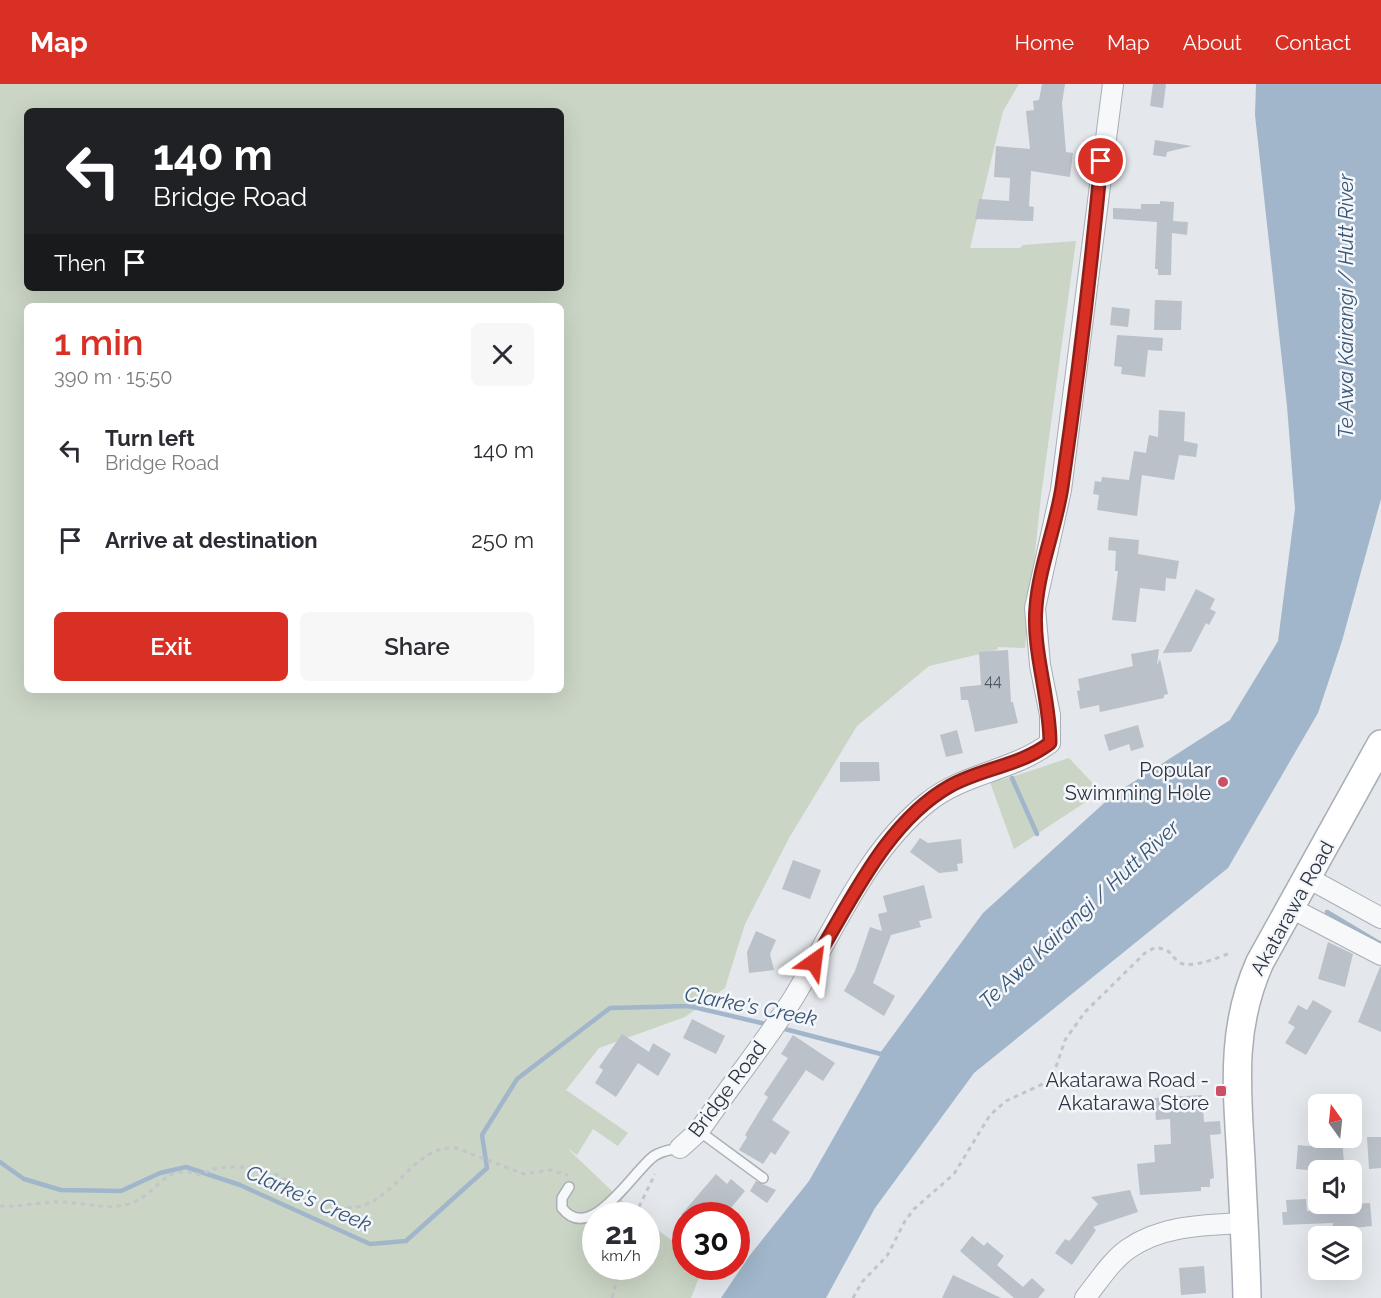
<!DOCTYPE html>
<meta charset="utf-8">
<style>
:root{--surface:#fff;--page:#f7f7f7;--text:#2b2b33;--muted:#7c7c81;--accent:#d93025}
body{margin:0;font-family:Raleway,sans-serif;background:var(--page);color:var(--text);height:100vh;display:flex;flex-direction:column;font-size:22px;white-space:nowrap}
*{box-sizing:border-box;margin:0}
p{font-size:20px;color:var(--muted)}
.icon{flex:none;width:33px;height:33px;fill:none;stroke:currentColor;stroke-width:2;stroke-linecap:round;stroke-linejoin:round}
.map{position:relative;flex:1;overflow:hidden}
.sheet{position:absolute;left:24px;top:219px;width:540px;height:390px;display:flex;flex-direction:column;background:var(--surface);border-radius:9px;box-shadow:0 6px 24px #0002}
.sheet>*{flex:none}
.banner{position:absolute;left:24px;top:24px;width:540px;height:183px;border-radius:9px;box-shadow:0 6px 24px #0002;background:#202124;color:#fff;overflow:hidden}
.needle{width:39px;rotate:345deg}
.fabs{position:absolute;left:1308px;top:1010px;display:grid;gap:12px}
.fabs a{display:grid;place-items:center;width:54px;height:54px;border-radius:9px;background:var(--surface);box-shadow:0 6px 24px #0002;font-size:30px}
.speed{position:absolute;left:582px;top:1118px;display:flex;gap:12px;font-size:30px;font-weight:700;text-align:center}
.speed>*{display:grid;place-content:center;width:78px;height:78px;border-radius:50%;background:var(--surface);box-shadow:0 6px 24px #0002;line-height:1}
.speed small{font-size:15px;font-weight:400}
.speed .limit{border:9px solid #d22;background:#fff;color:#111}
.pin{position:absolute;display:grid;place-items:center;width:51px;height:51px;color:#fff;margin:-26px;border:3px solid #fff;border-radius:50%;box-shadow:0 2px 6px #0007}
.me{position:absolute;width:66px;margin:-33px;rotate:31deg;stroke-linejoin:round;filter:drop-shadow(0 0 4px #0008)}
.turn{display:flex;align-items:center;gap:21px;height:126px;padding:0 30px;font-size:27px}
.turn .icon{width:78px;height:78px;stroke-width:2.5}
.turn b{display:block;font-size:42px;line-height:51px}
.then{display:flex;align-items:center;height:57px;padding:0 30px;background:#0003;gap:12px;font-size:22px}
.round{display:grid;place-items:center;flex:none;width:63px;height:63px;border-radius:9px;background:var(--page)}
.headline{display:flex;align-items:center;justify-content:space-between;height:102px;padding:0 30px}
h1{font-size:36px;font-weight:600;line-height:45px;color:var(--accent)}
.primary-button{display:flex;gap:12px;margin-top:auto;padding:12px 30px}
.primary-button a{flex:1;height:69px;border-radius:9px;background:var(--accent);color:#fff;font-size:24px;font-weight:600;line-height:69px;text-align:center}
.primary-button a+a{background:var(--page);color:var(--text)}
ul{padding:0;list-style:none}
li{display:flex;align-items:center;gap:18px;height:90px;padding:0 30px}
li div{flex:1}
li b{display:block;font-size:22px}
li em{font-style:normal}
header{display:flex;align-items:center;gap:36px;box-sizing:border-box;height:84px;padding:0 30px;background:var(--accent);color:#fff}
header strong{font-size:28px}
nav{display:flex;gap:33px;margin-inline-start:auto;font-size:21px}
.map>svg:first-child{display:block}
.green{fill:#cad5c5;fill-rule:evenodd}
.water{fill:#a1b6ca}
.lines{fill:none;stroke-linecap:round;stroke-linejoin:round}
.stream{stroke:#a1b6ca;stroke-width:4.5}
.building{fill:#bbc1c9}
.lane-casing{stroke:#a9aeb6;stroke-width:12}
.street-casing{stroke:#a9aeb6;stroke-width:22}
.secondary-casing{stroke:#a9aeb6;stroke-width:30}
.path{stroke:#c2c5cb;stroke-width:3;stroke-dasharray:4.5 4.5;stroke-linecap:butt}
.lane{stroke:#f7f8fa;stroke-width:9}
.street{stroke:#f7f8fa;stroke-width:20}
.secondary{stroke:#fff;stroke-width:27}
.route-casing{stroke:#8d1f18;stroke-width:15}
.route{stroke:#d93025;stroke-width:10}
.poi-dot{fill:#cb4f65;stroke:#f4f6f9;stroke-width:2}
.labels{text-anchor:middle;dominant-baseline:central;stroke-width:5;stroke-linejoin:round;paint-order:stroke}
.number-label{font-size:16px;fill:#505865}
.poi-label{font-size:20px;fill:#2c3544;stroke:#f4f6f9;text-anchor:end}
.street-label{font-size:20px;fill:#2c3544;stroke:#f4f6f9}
.water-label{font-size:21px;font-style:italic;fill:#375677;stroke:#f4f6f9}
</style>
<header>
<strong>Map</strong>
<nav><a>Home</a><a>Map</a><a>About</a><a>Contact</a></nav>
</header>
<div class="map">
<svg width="1381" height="1214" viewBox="0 0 1381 1214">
<rect width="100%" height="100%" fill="#e4e7eb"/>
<g class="green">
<path d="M 0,0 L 1019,0 L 1003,27 L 970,164 L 1020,164 L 1023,161 L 1076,157 L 1041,412 L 1025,564 L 998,563 L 997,566 L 929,582 L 857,642 L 789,754 L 745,840 L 725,904 L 685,933 L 599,964 L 566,1006 L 628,1049 L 618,1062 L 593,1045 L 577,1071 L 567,1064 L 637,1131 L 596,1131 L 596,1182 L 646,1182 L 647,1138 L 685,1166 L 686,1182 L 708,1182 L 715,1187 L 700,1191 L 691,1214 L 0,1214 ZM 27,27 L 561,27 L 561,204 L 27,204 ZM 27,222 L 561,222 L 561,606 L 27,606 Z"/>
<path d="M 1069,674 L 1101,708 L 1014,765 L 990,698 C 1017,693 1043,682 1069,674 Z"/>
</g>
<path class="water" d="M 1256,0 L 1381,0 L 1381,415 L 1342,557 L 1318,629 L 1228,784 L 974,989 L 875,1124 L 826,1214 L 721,1214 L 750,1171 L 809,1097 L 880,972 L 899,975 L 880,969 L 983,829 L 1113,711 L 1230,636 L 1278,557 L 1295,425 L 1287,322 L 1255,31 Z"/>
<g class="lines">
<g class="stream">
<path d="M 1012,694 L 1037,750"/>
<path d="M 1327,828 L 1381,860"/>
<path d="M 781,944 L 900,975"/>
<path d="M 0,1078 L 24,1095 L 61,1106 L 121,1107 L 160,1089 L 186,1083 L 240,1101 L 370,1160 L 406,1157 L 487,1084 L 482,1051 L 517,995 L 610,924 L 689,922 L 770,941"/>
</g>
</g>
<g class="building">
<path d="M 1042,0 L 1065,0 L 1062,19 L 1066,68 L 1073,69 L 1070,93 L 1031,87 L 1029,122 L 1034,123 L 1033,137 L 975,135 L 979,115 L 1009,117 L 1010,94 L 994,93 L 996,62 L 1030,65 L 1026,27 L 1034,26 L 1033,17 L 1039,16 Z"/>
<path d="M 1153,0 L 1166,0 L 1163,24 L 1150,22 Z"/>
<path d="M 1155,56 L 1192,62 L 1167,68 L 1166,73 L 1153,71 Z"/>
<path d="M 1160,117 L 1174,118 L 1173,137 L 1188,138 L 1187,151 L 1172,149 L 1171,191 L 1158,191 L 1158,185 L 1155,185 L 1157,138 L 1113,135 L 1113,124 L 1141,125 L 1141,120 L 1160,120 Z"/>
<path d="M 1155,216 L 1182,217 L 1181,246 L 1154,246 Z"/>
<path d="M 1112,223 L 1130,225 L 1128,243 L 1110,241 Z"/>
<path d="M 1117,251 L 1163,254 L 1162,267 L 1148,266 L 1145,293 L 1121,290 L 1122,283 L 1114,282 Z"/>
<path d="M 1159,326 L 1185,328 L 1184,357 L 1198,360 L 1196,373 L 1179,371 L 1174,396 L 1142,391 L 1137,432 L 1097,426 L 1099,411 L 1093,410 L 1095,397 L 1101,398 L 1102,393 L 1129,396 L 1134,367 L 1146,369 L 1149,351 L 1158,353 Z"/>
<path d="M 1109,453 L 1139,456 L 1138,470 L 1179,477 L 1176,495 L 1166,494 L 1165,507 L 1140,504 L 1136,538 L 1112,536 L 1118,487 L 1115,487 L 1116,467 L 1108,466 Z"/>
<path d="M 1196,505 L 1215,515 L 1210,525 L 1216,528 L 1209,541 L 1206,539 L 1191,568 L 1163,569 Z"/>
<path d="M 1159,565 L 1157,581 L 1160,575 L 1168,610 L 1164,611 L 1164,614 L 1100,628 L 1099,621 L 1080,625 L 1077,607 L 1080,606 L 1078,595 L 1133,582 L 1131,570 Z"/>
<path d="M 1008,566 L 1011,618 L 1013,618 L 1018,639 L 975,648 L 968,616 L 961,616 L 960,603 L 981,601 L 979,568 Z"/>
<path d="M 1138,641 L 1144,663 L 1131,667 L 1129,660 L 1109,667 L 1104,651 Z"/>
<path d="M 957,646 L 963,669 L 946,673 L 940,651 Z"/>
<path d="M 840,678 L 879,678 L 880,697 L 840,698 Z"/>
<path d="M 920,754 L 928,759 L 961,755 L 963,779 L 957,780 L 958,787 L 939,789 L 910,768 Z"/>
<path d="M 793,776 L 821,786 L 810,815 L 782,805 Z"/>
<path d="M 924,801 L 932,834 L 919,837 L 921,843 L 891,851 L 873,899 L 895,912 L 884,932 L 844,907 L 855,887 L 870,843 L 882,847 L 878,830 L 887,828 L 883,812 Z"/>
<path d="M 756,847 L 776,856 L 770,870 L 774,886 L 749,889 L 747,868 Z"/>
<path d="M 1328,858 L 1353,870 L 1345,903 L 1318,895 Z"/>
<path d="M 1380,883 L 1381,883 L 1381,948 L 1358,938 Z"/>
<path d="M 1313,916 L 1332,927 L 1306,971 L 1285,959 L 1295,943 L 1288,939 L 1298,921 L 1307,926 Z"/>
<path d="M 692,935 L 725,952 L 716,970 L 683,954 Z"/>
<path d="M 622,950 L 649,968 L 653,959 L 671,970 L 658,992 L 638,979 L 616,1013 L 595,999 L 603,986 L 599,983 Z"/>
<path d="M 793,951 L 835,979 L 823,997 L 806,986 L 772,1036 L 790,1048 L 775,1071 L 771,1068 L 763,1080 L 739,1066 L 747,1053 L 745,1051 L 768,1013 L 764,1010 L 788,974 L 781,970 Z"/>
<path d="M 1202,1011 L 1204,1038 L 1220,1037 L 1221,1050 L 1210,1051 L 1214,1094 L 1210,1095 L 1210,1103 L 1201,1103 L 1201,1107 L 1140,1111 L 1137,1080 L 1155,1078 L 1154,1061 L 1171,1060 L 1170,1035 L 1156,1036 L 1154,1014 Z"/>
<path d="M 1319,1053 L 1342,1053 L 1344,1079 L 1328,1080 L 1327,1086 L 1318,1087 L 1296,1085 L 1298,1061 L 1320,1063 Z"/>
<path d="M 1367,1053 L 1381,1053 L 1381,1084 L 1369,1085 Z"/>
<path d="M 716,1090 L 727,1100 L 731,1095 L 745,1107 L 725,1131 L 681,1131 Z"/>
<path d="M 756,1097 L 776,1106 L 767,1119 L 750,1107 Z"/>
<path d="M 1130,1106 L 1138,1128 L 1093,1143 L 1096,1146 L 1072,1181 L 1055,1169 L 1065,1155 L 1069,1157 L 1071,1155 L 1098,1120 L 1091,1113 Z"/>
<path d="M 1306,1115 L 1307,1127 L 1337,1125 L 1337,1121 L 1370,1119 L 1372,1142 L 1354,1144 L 1354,1152 L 1333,1152 L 1333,1139 L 1283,1141 L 1282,1128 L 1287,1128 L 1286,1116 Z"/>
<path d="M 972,1152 L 984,1162 L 987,1158 L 1004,1172 L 997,1181 L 1023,1203 L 1032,1194 L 1045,1206 L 1038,1214 L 1014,1214 L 960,1167 Z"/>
<path d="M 1204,1182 L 1206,1209 L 1181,1211 L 1179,1184 Z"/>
<path d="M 953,1191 L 1001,1214 L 942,1214 Z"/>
</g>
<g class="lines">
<g class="lane-casing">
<g id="lane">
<path d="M 699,1047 L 763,1094"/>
<path d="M 569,1103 L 562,1114 L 562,1124 C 591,1161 633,1087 654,1072 C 663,1066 670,1066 680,1064"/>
</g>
</g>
<g class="street-casing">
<g id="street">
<path d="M 1308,794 L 1381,834"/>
<path d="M 1291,824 L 1381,871"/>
<path d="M 680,1064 L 699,1047 C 730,1002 765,959 794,913 C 834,847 866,767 928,718 C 964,689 1013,687 1050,659 L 1050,631 L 1040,581 L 1035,524 L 1061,406 L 1113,0"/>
<path d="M 1085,1214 C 1098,1198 1111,1177 1128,1165 C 1162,1141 1205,1141 1244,1139"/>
</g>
</g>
<g class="secondary-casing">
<path id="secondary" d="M 1247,1214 C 1246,1168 1243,1122 1241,1076 C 1237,1005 1230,945 1260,878 L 1381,660"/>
</g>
<g class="path">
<path d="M 0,1122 C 19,1123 37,1119 55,1118 C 82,1117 113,1130 138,1116 C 162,1103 166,1079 201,1091 C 214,1083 222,1083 236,1083 C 242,1084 249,1082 255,1083 C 285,1088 311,1119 343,1123 C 392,1130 409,1060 456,1064 L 524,1090 L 550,1086 L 568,1091"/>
<path d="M 635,1131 L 655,1090"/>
<path d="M 612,1214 L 620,1182"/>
<path d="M 853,1214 L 862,1198 L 887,1172 L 905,1137 L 914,1125 L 954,1090 L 990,1031 L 1006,1017 L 1047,998 L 1056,983 L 1065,956 L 1085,928 L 1145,869 L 1156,863 C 1175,868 1167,869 1179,878 C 1189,886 1221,873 1232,868"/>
</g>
<use href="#lane" class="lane"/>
<use href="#street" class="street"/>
<use href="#secondary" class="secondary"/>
</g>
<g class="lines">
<g class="route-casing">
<path id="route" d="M 814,878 C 851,818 886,738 950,702 C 982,684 1020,682 1050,659 C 1050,614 1032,566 1036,523 C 1039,483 1056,443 1062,403 C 1078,294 1091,186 1101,77"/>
</g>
<use href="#route" class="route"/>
</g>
<g class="poi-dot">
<circle cx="1223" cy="698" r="6"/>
<rect x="1215" y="1001" width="12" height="12" rx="3"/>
</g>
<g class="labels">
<g class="number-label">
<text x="993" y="596">44</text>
</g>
<g class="poi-label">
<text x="1211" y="686">Popular<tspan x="1211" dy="23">Swimming Hole</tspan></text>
<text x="1209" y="996">Akatarawa Road -<tspan x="1209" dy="23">Akatarawa Store</tspan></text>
</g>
<g class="street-label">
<text transform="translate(1292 824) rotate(-61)">Akatarawa Road</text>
<text transform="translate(727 1005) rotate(-53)">Bridge Road</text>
</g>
<g class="water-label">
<text transform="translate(1345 222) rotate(-90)">Te Awa Kairangi / Hutt River</text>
<text transform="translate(1079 830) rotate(-43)">Te Awa Kairangi / Hutt River</text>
<text transform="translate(751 922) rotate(11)">Clarke's Creek</text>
<text transform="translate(309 1114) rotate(24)">Clarke's Creek</text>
</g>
</g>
</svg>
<div class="fabs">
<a><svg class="needle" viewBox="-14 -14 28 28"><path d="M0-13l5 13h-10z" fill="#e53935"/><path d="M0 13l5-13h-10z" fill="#7c7c81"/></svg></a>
<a><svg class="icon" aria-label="sound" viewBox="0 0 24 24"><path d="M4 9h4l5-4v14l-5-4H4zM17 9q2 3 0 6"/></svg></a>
<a><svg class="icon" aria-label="layers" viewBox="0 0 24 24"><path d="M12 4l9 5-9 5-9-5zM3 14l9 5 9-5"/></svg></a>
</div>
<div class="speed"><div>21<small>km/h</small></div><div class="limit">30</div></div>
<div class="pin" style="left:1101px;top:77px;background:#d93025"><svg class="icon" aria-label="arrive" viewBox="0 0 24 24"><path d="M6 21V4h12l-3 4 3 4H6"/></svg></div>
<svg class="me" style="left:814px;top:878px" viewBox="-20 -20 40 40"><path d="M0-17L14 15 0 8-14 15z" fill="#d93025" stroke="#fff" stroke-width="4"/></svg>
<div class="banner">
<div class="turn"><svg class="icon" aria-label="left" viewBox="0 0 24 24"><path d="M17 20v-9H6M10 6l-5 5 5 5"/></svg><div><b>140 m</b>Bridge Road</div></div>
<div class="then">Then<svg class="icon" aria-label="arrive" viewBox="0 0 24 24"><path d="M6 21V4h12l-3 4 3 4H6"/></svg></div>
</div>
<section class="sheet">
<div class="headline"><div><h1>1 min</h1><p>390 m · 15:50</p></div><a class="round"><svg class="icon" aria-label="close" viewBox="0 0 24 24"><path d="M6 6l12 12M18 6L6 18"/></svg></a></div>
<ul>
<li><svg class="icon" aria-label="left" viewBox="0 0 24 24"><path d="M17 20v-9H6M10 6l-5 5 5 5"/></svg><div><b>Turn left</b><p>Bridge Road</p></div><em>140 m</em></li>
<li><svg class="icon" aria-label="arrive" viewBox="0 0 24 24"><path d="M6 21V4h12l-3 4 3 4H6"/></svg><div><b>Arrive at destination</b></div><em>250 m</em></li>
</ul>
<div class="primary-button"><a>Exit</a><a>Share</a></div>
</section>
</div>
